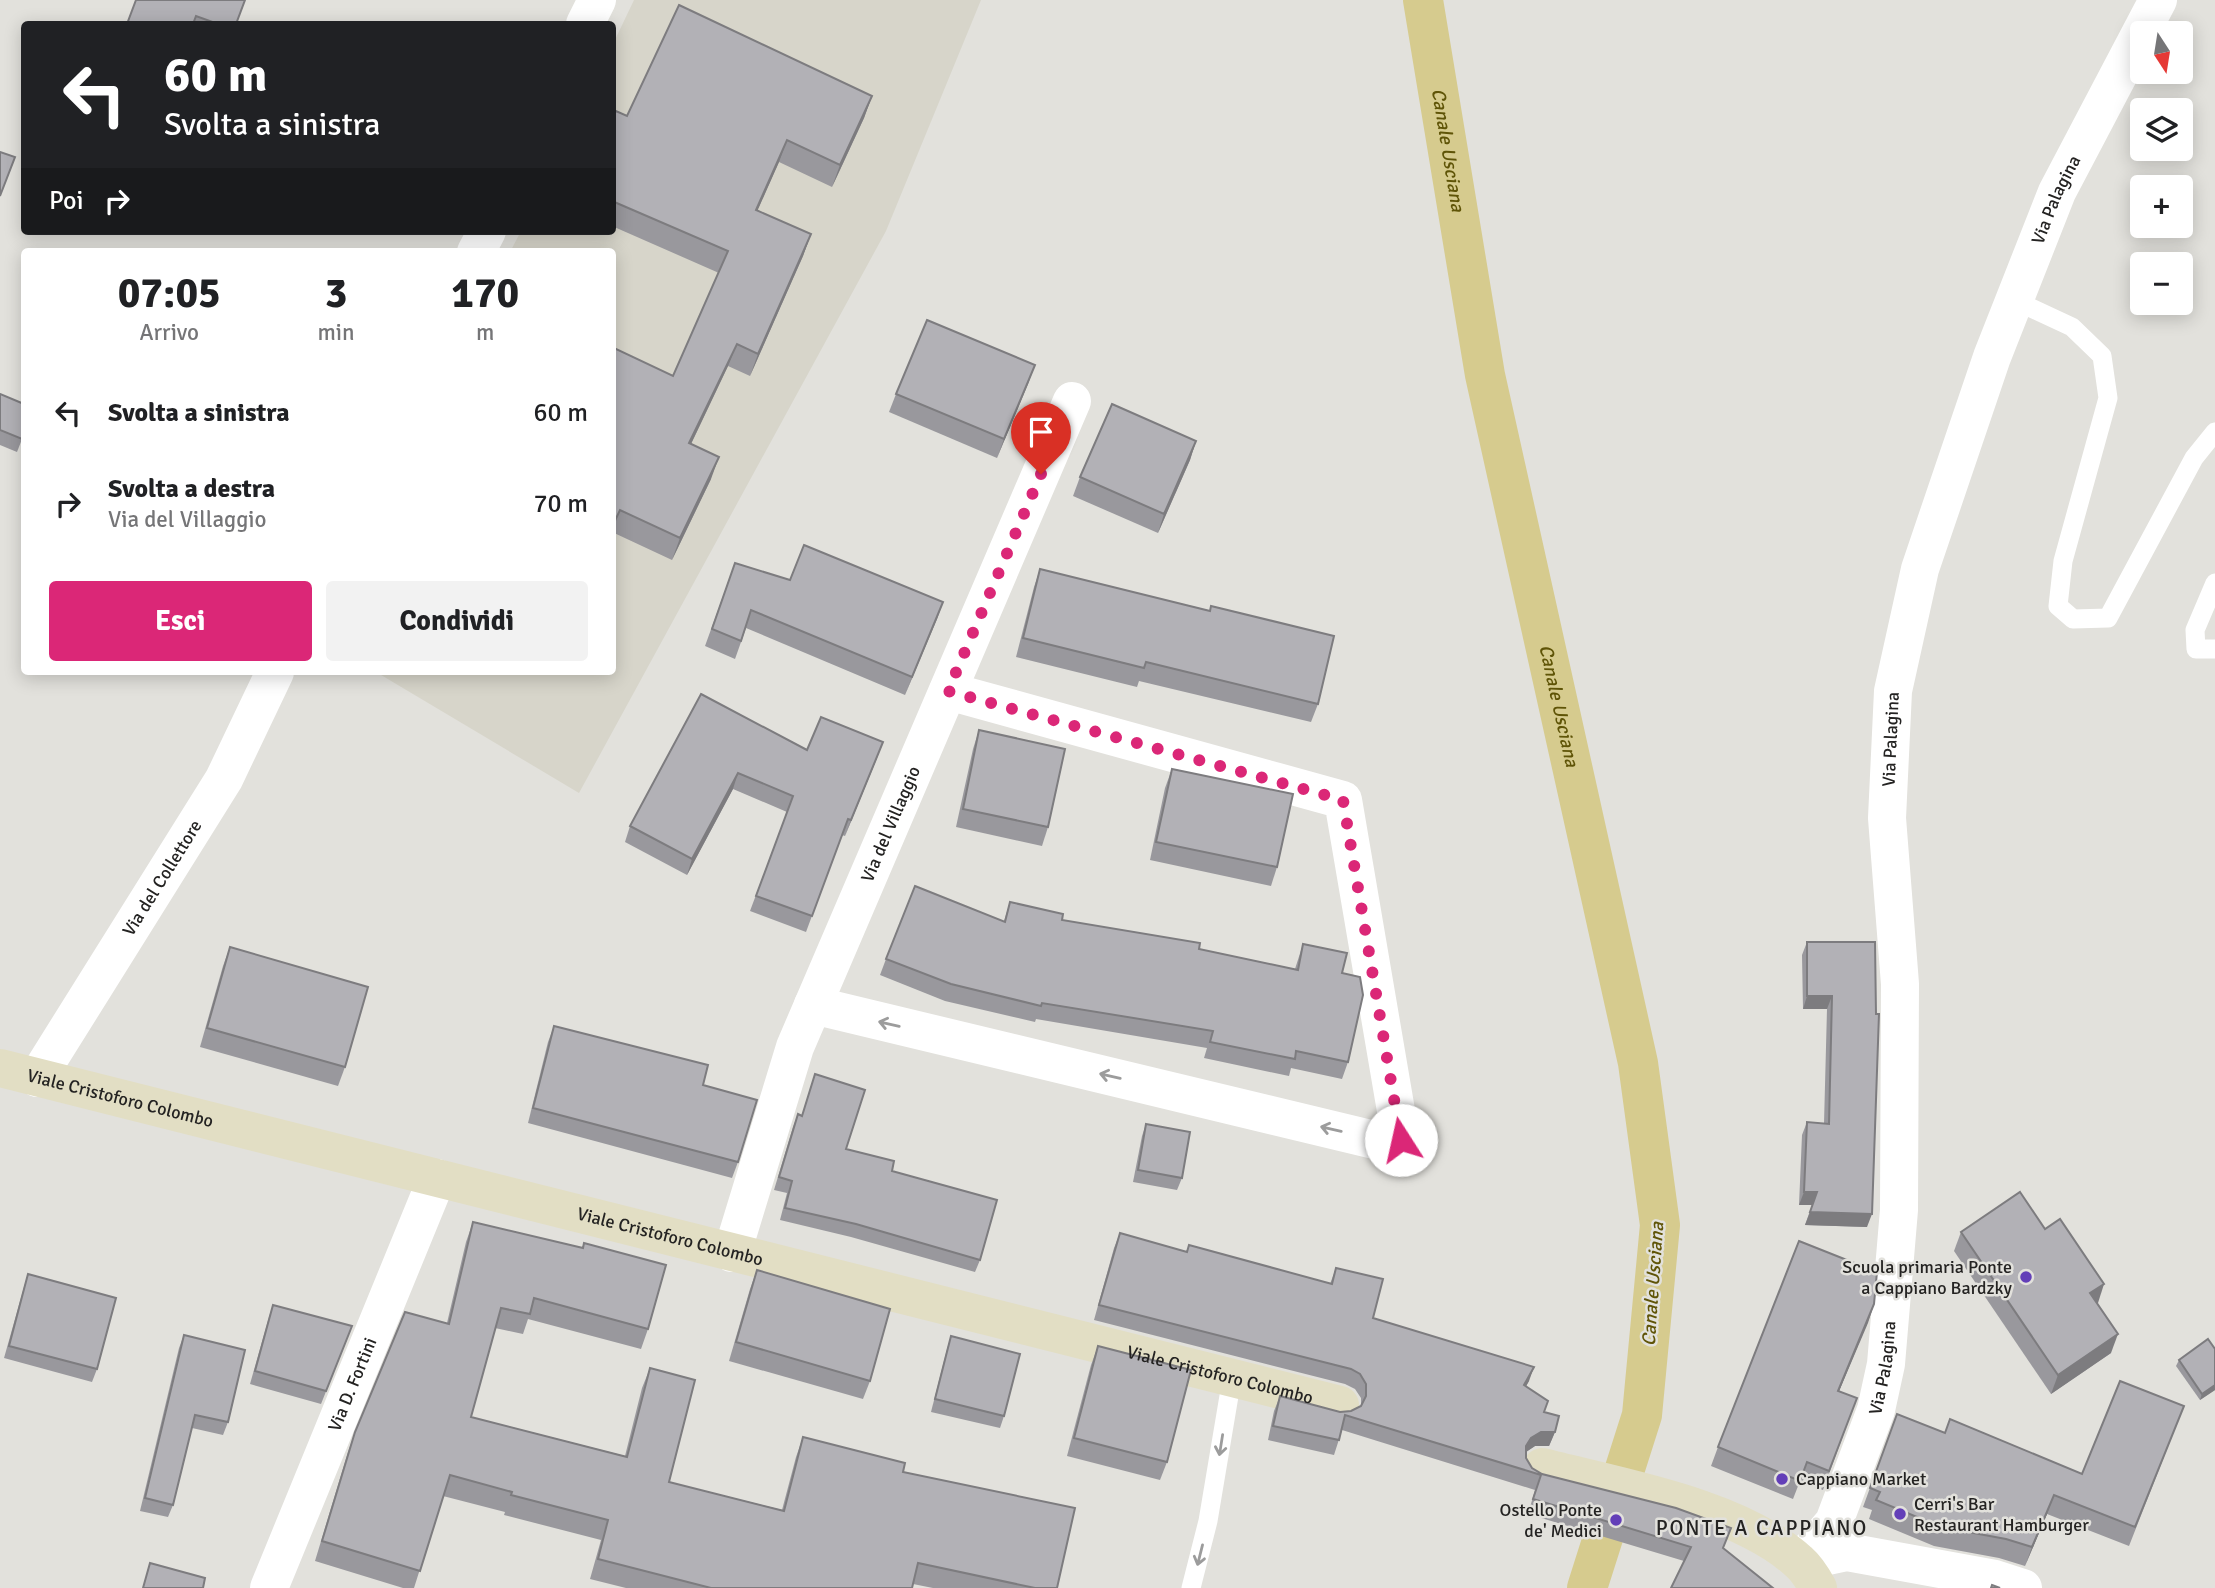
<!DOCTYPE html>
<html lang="it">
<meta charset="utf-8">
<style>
:root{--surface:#fff;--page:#f2f2f2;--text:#202124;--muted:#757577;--accent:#db2777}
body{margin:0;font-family:Signika,sans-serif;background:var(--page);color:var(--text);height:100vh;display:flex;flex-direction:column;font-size:26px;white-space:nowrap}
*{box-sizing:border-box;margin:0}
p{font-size:23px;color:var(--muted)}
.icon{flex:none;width:38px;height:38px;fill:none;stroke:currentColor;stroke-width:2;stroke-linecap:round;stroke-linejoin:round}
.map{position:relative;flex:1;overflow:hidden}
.panel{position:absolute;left:21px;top:248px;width:595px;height:427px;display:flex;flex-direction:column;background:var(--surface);border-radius:7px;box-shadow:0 4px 18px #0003}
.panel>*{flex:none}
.guide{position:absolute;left:21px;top:21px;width:595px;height:214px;border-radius:7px;box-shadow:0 4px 18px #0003;background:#202124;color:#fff;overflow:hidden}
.needle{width:46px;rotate:168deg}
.controls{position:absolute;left:2130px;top:21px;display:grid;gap:14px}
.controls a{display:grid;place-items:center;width:63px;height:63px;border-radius:7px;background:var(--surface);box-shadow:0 4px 18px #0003;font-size:35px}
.pin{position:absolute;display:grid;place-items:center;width:60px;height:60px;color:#fff;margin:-72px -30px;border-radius:50% 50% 50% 0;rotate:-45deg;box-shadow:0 0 7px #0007}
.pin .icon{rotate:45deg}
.me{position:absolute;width:77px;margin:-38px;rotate:350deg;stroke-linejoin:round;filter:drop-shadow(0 0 5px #0008)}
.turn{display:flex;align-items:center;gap:24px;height:147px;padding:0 28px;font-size:32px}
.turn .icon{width:91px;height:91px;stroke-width:2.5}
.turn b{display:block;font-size:49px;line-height:60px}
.then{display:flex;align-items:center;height:66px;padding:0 28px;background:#0003;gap:14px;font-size:26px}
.eta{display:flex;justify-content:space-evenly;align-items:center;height:119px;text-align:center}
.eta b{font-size:42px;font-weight:700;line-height:49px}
.primary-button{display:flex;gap:14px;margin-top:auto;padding:14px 28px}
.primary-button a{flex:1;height:80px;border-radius:7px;background:var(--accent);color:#fff;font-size:28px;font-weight:700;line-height:80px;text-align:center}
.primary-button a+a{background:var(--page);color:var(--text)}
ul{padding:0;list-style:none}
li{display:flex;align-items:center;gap:21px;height:91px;padding:0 28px}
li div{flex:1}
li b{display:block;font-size:26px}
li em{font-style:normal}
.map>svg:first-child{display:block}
.built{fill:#d7d5ca}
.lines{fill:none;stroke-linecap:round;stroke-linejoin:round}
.canal{stroke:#d6cb8e;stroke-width:40}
.lane{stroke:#fff;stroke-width:19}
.street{stroke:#fff;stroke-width:38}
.secondary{stroke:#e2dec4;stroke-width:38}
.wall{fill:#99989d}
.shaded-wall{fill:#7d7c7f}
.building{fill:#b2b1b6;stroke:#7d7c7f;stroke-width:2}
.oneway{stroke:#9c9c9c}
.route{stroke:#db2777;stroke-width:12;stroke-dasharray:0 21.6}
.poi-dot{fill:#633fb8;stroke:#e2e1dc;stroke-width:2.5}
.labels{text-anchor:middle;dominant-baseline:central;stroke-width:5;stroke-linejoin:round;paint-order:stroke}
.street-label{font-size:18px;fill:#242322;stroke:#e2e1dc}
.poi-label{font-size:18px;fill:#242322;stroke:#e2e1dc;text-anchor:end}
.water-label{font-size:19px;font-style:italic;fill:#5f5407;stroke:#e2e1dc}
.quarter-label{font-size:21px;letter-spacing:2px;fill:#242322;stroke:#e2e1dc}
</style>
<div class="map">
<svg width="2215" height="1588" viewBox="0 0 2215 1588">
<rect width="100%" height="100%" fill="#e2e1dc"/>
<path class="built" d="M 634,0 L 981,0 L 886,231 L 579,793 L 376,672 L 612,672 L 612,252 L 510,252 L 521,231 L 612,231 L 613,44 Z"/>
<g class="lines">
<path class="canal" id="s1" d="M 1423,0 L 1485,375 L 1638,1063 L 1660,1225 L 1642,1415 L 1587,1588"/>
<g class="lane">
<path d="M 2014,300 L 2072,327 L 2102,356 L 2108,398 L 2063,561 L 2058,606 L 2073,619 L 2108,618 L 2194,458 L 2215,432"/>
<path d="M 2215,583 L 2195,630 L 2196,649 L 2215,649"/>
<path d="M 1191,1588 L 1208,1521 L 1232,1378"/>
</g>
<g class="street">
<path d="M 585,24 L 597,0"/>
<path d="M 476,252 L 487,231"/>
<path d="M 813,1005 L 1391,1144 L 1401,1140 L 1343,800 L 948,691"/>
<path id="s2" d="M 37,1078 L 224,779 L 275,672"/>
<path id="s3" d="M 732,1253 L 795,1047 L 1072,401"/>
<path id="s4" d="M 1800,1562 L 1834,1522 L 1876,1410 L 1886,1364 L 1899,1210 L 1900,984 L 1887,818 L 1893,691 L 1920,569 L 1992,357 L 2057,192 L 2158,0"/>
<path d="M 1800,1562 L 1847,1552 L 1995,1579 L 2023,1588"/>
<path id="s5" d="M 269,1588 L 437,1178"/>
</g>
<g class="secondary">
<path id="s6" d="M 0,1068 L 1340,1405"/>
<path d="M 1542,1467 C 1620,1487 1739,1507 1799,1562 C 1806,1568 1813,1579 1818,1588"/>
</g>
</g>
<g class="wall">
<path d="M 136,0 L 236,24 L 127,24 Z"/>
<path d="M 872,96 L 864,118 L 832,187 L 779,162 L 757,211 L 811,234 L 803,256 L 750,376 L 728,366 L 691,444 L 711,479 L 672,560 L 612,532 L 612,347 L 673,376 L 719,273 L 612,226 L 612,118 Z"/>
<path d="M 1035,365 L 997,458 L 889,412 L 896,394 Z"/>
<path d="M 0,394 L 24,434 L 17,452 L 0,445 Z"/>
<path d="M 1196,441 L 1190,460 L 1158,533 L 1073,496 L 1080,477 Z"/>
<path d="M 735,563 L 790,580 L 943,602 L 905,695 L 746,628 L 735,659 L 705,646 Z"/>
<path d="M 1040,569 L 1318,704 L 1311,722 L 1139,681 L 1137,687 L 1016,657 L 1034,587 Z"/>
<path d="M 701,694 L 807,750 L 877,758 L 845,836 L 842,835 L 806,932 L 750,911 L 787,812 L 733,789 L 687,875 L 625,842 L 630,826 Z"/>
<path d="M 979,730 L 1048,827 L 1042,846 L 956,827 L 973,749 Z"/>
<path d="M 1172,769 L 1277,867 L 1271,886 L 1150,860 L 1165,788 Z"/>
<path d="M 1010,902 L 1062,920 L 1295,969 L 1303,944 L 1342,973 L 1348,1062 L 1342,1079 L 1291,1068 L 1289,1076 L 1204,1058 L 1207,1048 L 1036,1019 L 1035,1022 L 945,1001 L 880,975 L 886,959 L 1004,921 Z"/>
<path d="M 1807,942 L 1875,942 L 1867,1227 L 1805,1225 L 1812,1205 L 1799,1205 L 1802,1135 L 1807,1122 L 1824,1124 L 1827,1009 L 1803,1009 L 1802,955 Z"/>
<path d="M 230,947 L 345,1067 L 338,1086 L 200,1047 L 223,966 Z"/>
<path d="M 554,1026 L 703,1085 L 738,1162 L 732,1178 L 528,1123 L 548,1042 Z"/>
<path d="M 815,1074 L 846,1149 L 892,1171 L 980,1260 L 975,1272 L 851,1237 L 780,1220 L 787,1193 L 774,1190 L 793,1127 L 798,1114 L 802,1115 Z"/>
<path d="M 1146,1124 L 1182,1178 L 1177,1190 L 1133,1182 L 1142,1136 Z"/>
<path d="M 473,1222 L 648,1329 L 641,1349 L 528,1319 L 523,1334 L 495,1328 L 471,1417 L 625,1456 L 642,1388 L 650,1368 L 669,1482 L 782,1510 L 796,1457 L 803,1437 L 903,1472 L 1057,1588 L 933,1588 L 913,1584 L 912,1588 L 626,1588 L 590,1579 L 601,1540 L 504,1515 L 505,1512 L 443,1496 L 414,1588 L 403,1588 L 315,1561 L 348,1452 L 355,1432 L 447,1323 L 466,1242 Z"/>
<path d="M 1961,1232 L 2097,1303 L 2111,1353 L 2051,1394 L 1954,1251 Z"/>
<path d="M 1120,1233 L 1187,1252 L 1189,1245 L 1330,1284 L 1336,1268 L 1373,1318 L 1529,1381 L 1526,1386 L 1544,1412 L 1555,1432 L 1549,1446 L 1535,1446 L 1526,1452 L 1526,1458 L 1532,1468 L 1542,1474 L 1731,1528 L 1684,1561 L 1528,1514 L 1535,1490 L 1342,1430 L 1334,1455 L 1268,1440 L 1274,1411 L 1280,1396 L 1340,1412 L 1351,1411 L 1361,1406 L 1361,1398 L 1355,1389 L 1345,1384 L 1094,1320 L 1114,1248 Z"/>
<path d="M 757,1270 L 870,1381 L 863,1399 L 729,1361 L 750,1289 Z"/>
<path d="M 28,1274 L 97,1369 L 92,1382 L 4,1358 L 24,1287 Z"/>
<path d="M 1874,1304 L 1839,1391 L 1857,1398 L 1823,1490 L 1800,1481 L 1793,1499 L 1711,1466 L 1718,1447 Z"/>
<path d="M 273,1305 L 347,1339 L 321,1404 L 250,1384 L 269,1317 Z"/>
<path d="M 184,1335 L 228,1422 L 223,1435 L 192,1428 L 173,1505 L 168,1517 L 140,1511 L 179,1348 Z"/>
<path d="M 951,1336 L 1004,1416 L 1000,1428 L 931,1412 L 947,1349 Z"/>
<path d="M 1098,1346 L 1167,1462 L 1160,1480 L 1067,1456 L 1091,1365 Z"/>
<path d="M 2179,1360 L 2215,1390 L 2200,1400 L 2176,1366 Z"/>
<path d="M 2184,1406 L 2129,1546 L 2047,1514 L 2025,1566 L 1999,1558 L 1934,1546 L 1869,1519 L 1872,1510 L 1863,1507 L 1897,1414 L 1945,1433 L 2082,1474 Z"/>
</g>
<g class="shaded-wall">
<path d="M 872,96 L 864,118 L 832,187 L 840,165 Z"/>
<path d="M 787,140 L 779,162 L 748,232 L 756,210 Z"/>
<path d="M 811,234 L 803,256 L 750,376 L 758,354 Z"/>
<path d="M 737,344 L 728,366 L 681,465 L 689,443 Z"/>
<path d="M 1035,365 L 1028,384 L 997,458 L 1004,439 Z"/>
<path d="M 1196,441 L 1190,460 L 1158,533 L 1164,514 Z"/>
<path d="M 719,457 L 711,479 L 672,560 L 680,538 Z"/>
<path d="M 943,602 L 937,619 L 905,695 L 912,677 Z"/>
<path d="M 883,742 L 877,758 L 845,836 L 851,820 Z"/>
<path d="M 738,773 L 733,789 L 687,875 L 692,859 Z"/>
<path d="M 1807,996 L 1832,996 L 1827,1009 L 1803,1009 Z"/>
<path d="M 1804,1192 L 1817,1192 L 1813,1205 L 1799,1205 Z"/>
<path d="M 1810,1212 L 1872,1214 L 1867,1227 L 1805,1225 Z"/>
<path d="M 2104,1284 L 2098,1303 L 2084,1312 L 2090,1293 Z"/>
<path d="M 1874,1304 L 1868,1323 L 1831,1410 L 1838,1391 Z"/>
<path d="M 2118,1334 L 2111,1353 L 2051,1394 L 2058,1375 Z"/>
<path d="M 1534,1367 L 1529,1381 L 1519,1399 L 1524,1385 Z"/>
<path d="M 2215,1385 L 2215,1390 L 2200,1400 L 2202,1394 Z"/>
<path d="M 1541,1432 L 1555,1432 L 1549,1446 L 1535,1446 L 1526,1452 L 1526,1446 L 1531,1438 Z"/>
<path d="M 2054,1495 L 2047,1514 L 2025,1566 L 2032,1547 Z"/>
</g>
<g class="building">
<path d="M 136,0 L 245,0 L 236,24 L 218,24 L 196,16 L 193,24 L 127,24 Z"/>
<path d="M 679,5 L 872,96 L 840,165 L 787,140 L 756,210 L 811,234 L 758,354 L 737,344 L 689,443 L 719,457 L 680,538 L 620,510 L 612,527 L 612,347 L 673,376 L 728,251 L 612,201 L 612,118 L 616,111 L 627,116 Z"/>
<path d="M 0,152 L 15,157 L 0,196 Z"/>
<path d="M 927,320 L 1035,365 L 1004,439 L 896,394 Z"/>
<path d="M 0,394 L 24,404 L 24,432 L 22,439 L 0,430 Z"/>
<path d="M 1112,404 L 1196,441 L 1164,514 L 1080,477 Z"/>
<path d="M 804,545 L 943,602 L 912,677 L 751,610 L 741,641 L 712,629 L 735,563 L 790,580 Z"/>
<path d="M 1040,569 L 1210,611 L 1211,606 L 1334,636 L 1318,704 L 1146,662 L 1144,668 L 1023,638 Z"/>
<path d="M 701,694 L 807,750 L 821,717 L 883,742 L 851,820 L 848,819 L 812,916 L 756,896 L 793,796 L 738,773 L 692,859 L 630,826 Z"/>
<path d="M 979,730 L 1065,749 L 1048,827 L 963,809 Z"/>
<path d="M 1172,769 L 1293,794 L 1277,867 L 1156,842 Z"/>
<path d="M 915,886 L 1005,922 L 1010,902 L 1063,914 L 1062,920 L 1200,943 L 1199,949 L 1298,970 L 1303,944 L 1347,953 L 1342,973 L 1360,977 L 1363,995 L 1348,1062 L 1296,1051 L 1295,1059 L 1210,1042 L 1213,1031 L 1042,1003 L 1041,1006 L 951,984 L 886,959 Z"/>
<path d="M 1807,942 L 1875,942 L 1876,1014 L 1879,1014 L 1872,1214 L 1810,1212 L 1817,1192 L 1804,1192 L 1807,1122 L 1829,1124 L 1832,996 L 1807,996 Z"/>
<path d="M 230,947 L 368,987 L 345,1067 L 207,1028 Z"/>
<path d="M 554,1026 L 708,1065 L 703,1085 L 757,1100 L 738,1162 L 533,1108 Z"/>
<path d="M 815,1074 L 865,1090 L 846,1149 L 894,1161 L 892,1171 L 997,1200 L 980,1260 L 856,1224 L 785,1208 L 792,1181 L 779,1177 L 798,1114 L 802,1116 Z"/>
<path d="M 1146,1124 L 1190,1132 L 1182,1178 L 1138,1170 Z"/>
<path d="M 2020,1192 L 2045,1229 L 2060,1219 L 2104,1284 L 2090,1293 L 2118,1334 L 2058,1375 L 1961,1232 Z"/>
<path d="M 473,1222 L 583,1248 L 584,1243 L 666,1265 L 648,1329 L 534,1298 L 530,1314 L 501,1308 L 471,1417 L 627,1457 L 650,1368 L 695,1380 L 669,1482 L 784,1511 L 803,1437 L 905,1463 L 903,1472 L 1075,1508 L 1057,1588 L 1035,1588 L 918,1563 L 912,1588 L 711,1588 L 598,1559 L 608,1520 L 511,1495 L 512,1492 L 450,1475 L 420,1571 L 322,1541 L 355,1432 L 405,1312 L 449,1324 Z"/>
<path d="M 1120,1233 L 1187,1252 L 1189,1245 L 1332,1284 L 1336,1268 L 1383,1279 L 1373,1318 L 1534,1367 L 1524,1385 L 1548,1401 L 1544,1412 L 1559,1416 L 1555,1432 L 1541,1432 L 1531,1438 L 1526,1446 L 1526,1458 L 1532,1468 L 1542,1474 L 1676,1508 L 1731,1528 L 1723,1548 L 1773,1588 L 1671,1588 L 1691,1547 L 1533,1499 L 1541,1475 L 1345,1415 L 1339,1440 L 1273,1426 L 1280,1396 L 1340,1412 L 1351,1411 L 1361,1406 L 1366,1396 L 1366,1384 L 1360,1374 L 1351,1369 L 1099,1305 Z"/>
<path d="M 1799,1241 L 1877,1272 L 1874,1304 L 1838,1391 L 1857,1398 L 1829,1471 L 1807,1462 L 1800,1481 L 1718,1447 Z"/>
<path d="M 757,1270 L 890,1309 L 870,1381 L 736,1342 Z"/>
<path d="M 28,1274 L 116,1298 L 97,1369 L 9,1346 Z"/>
<path d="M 273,1305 L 352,1326 L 326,1391 L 255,1371 Z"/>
<path d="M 184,1335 L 245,1350 L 228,1422 L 195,1415 L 173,1505 L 145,1498 Z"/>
<path d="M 951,1336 L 1020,1354 L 1004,1416 L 935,1399 Z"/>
<path d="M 2208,1339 L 2215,1349 L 2215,1385 L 2202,1394 L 2179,1360 Z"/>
<path d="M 1098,1346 L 1191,1370 L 1167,1462 L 1074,1438 Z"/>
<path d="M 2120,1381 L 2184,1406 L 2135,1527 L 2054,1495 L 2032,1547 L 2006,1539 L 1941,1527 L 1876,1500 L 1880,1492 L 1870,1488 L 1897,1414 L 1945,1433 L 1950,1419 L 2082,1474 Z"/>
<path d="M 150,1563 L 205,1578 L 203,1588 L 143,1588 Z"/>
<path d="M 1992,1585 L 2000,1588 L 1991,1588 Z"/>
</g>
<defs><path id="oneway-shaft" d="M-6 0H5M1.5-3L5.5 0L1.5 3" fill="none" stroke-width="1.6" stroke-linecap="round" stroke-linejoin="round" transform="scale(1.75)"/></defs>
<g class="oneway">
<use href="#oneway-shaft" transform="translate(889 1024) rotate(-167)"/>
<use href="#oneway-shaft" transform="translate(1110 1076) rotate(-167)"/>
<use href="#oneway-shaft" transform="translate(1331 1129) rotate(-167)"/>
<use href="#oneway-shaft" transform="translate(1221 1445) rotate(99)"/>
<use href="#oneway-shaft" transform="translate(1200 1555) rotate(104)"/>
</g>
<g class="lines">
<path class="route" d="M 1041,474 L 948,691 L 1343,800 L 1401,1140"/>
</g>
<g class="poi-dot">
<circle cx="2026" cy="1277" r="7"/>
<circle cx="1782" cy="1479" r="7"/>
<circle cx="1900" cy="1514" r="7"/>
<circle cx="1616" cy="1520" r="7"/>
</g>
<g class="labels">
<g class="street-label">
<text stroke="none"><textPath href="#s4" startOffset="1412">Via Palagina</textPath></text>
<text stroke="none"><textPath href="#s4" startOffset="845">Via Palagina</textPath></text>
<text stroke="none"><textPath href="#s3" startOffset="458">Via del Villaggio</textPath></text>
<text stroke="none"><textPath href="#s2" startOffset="236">Via del Collettore</textPath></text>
<text stroke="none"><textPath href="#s6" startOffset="124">Viale Cristoforo Colombo</textPath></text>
<text stroke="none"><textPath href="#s6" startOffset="691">Viale Cristoforo Colombo</textPath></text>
<text stroke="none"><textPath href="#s4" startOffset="215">Via Palagina</textPath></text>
<text stroke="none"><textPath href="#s6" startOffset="1258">Viale Cristoforo Colombo</textPath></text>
<text stroke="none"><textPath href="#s5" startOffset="220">Via D. Fortini</textPath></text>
</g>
<g class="poi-label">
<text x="2012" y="1267">Scuola primaria Ponte<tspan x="2012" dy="21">a Cappiano Bardzky</tspan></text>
<text x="1796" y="1479" text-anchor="start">Cappiano Market</text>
<text x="1914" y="1504" text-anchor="start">Cerri's Bar<tspan x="1914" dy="21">Restaurant Hamburger</tspan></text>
<text x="1602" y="1510">Ostello Ponte<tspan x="1602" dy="21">de' Medici</tspan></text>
</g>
<g class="water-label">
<text stroke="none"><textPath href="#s1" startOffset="152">Canale Usciana</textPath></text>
<text stroke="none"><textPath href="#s1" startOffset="719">Canale Usciana</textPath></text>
<text transform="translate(1653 1284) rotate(-86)">Canale Usciana</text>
</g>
<g class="quarter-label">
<text x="1762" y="1528">PONTE A CAPPIANO</text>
</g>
</g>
</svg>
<div class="controls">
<a><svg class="needle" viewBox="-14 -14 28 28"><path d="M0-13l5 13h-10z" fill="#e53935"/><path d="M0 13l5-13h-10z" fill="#757577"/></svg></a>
<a><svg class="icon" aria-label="layers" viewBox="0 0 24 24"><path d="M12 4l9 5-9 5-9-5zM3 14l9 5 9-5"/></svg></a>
<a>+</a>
<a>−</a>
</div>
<div class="pin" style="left:1041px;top:474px;background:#d93025"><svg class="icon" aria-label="arrive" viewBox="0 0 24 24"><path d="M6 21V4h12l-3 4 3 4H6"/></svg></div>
<svg class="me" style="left:1401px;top:1140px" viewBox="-20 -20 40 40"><circle r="19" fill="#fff"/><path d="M0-13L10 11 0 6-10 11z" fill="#db2777"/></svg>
<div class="guide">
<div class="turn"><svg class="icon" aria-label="left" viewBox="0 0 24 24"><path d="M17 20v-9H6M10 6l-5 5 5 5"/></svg><div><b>60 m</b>Svolta a sinistra</div></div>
<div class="then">Poi<svg class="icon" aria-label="right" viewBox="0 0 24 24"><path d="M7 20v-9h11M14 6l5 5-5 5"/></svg></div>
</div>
<section class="panel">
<div class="eta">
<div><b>07:05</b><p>Arrivo</p></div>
<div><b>3</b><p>min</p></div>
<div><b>170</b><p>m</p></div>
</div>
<ul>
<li><svg class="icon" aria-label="left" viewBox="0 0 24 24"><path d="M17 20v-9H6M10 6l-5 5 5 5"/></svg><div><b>Svolta a sinistra</b></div><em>60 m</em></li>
<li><svg class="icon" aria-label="right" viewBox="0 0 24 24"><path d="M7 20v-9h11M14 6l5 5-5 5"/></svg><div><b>Svolta a destra</b><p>Via del Villaggio</p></div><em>70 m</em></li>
</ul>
<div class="primary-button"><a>Esci</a><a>Condividi</a></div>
</section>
</div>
